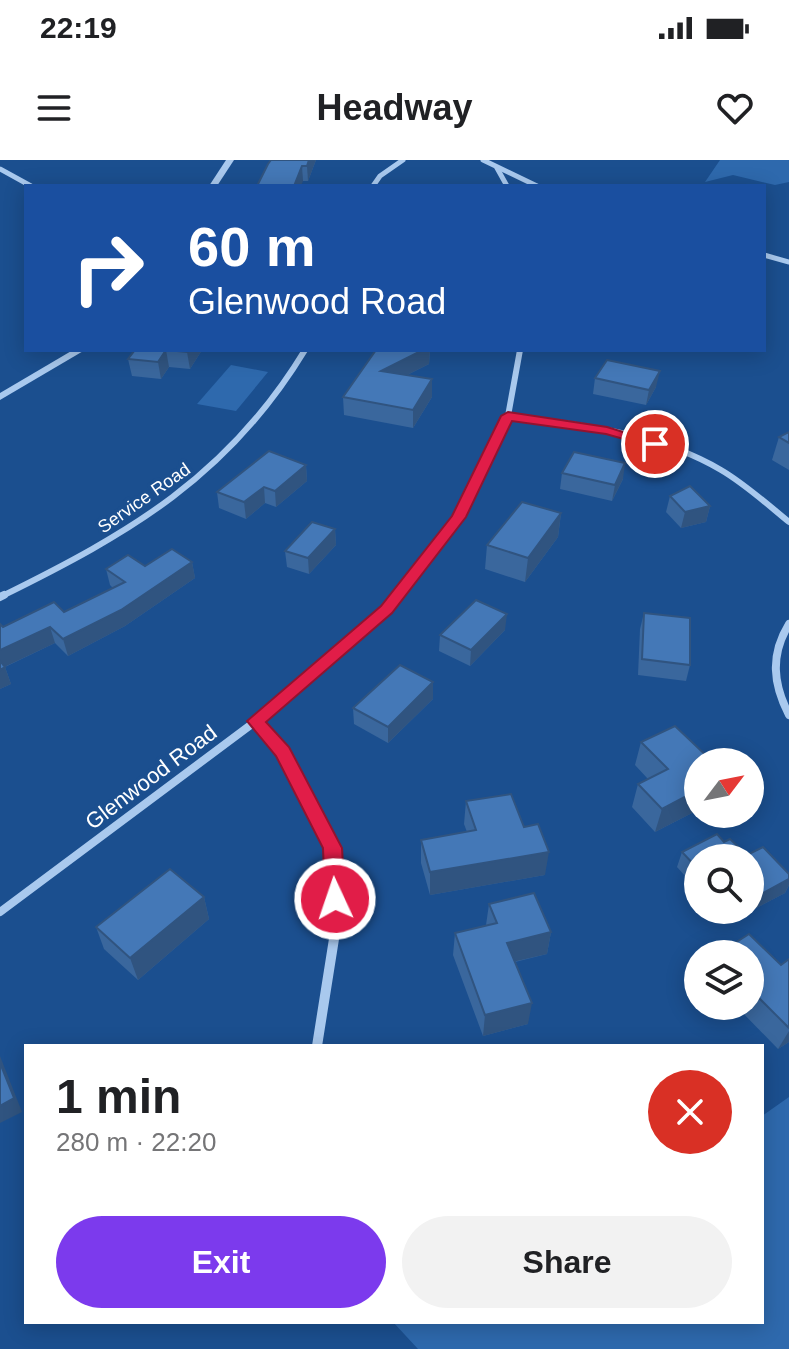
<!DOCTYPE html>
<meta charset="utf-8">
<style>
:root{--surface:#fff;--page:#f2f2f2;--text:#202124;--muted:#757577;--accent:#7c3aed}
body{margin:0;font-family:Helvetica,sans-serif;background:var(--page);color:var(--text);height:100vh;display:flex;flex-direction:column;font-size:30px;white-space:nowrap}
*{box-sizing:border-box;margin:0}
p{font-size:26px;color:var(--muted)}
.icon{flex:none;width:44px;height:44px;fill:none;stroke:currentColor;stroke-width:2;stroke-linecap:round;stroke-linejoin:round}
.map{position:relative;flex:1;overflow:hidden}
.panel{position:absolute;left:24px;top:884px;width:740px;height:280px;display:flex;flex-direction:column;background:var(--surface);border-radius:0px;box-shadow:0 4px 20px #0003}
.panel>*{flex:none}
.banner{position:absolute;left:24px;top:24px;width:742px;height:168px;border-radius:0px;box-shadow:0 4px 20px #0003;background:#1a4fa0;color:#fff;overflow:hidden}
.needle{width:52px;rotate:58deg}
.controls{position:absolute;left:684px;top:588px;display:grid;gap:16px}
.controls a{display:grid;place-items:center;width:80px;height:80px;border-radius:50%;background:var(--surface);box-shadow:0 4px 20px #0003;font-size:40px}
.pin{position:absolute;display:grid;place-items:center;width:68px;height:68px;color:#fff;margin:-34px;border:4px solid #fff;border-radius:50%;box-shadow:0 2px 8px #0007}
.me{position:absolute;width:88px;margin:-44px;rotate:357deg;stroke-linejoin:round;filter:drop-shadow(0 0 6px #0008)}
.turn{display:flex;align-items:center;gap:28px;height:168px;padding:0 32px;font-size:36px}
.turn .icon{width:104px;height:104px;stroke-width:2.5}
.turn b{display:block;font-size:56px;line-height:68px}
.round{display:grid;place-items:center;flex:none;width:84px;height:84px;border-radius:42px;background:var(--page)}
.overview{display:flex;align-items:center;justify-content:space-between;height:136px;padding:0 32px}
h1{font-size:48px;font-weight:600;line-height:60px}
.cta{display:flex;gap:16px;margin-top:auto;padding:16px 32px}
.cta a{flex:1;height:92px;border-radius:48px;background:var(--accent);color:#fff;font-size:32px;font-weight:600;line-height:92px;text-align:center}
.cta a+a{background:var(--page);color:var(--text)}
.status{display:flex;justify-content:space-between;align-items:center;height:56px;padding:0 40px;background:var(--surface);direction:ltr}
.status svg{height:22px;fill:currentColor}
header{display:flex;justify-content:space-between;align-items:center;height:104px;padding:0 32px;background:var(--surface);font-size:36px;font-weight:600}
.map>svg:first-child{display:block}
.green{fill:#2e69ad}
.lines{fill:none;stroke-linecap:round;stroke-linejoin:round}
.minor-far3{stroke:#a9c9ee;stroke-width:5}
.minor-far2{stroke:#a9c9ee;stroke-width:6}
.minor-far1{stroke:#a9c9ee;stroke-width:8}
.minor{stroke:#a9c9ee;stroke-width:10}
.tertiary{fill:#a9c9ee;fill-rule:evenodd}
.wall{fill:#3a679d}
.shaded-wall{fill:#305480}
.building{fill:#4478b7;stroke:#305480;stroke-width:2}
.route{fill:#e11d48;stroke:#92132f;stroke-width:2}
.labels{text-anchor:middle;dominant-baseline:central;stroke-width:7;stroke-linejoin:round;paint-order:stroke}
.far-street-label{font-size:18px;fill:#fff;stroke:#1b4f8f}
.street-label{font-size:22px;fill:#fff;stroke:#1b4f8f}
</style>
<div class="status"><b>22:19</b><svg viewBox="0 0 49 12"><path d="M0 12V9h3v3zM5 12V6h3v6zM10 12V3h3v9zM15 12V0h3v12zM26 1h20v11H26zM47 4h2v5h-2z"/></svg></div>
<header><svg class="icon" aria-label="menu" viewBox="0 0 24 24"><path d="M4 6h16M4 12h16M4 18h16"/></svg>Headway<svg class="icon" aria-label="heart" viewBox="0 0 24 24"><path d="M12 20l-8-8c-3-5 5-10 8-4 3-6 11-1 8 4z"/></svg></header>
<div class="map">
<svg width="789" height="1189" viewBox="0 0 789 1189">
<rect width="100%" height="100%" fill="#1b4f8f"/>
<g class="green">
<path d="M 720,0 L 789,0 L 789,22 L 775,25 L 733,15 L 705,22 Z"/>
<path d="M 231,205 L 268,212 L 236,251 L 197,244 Z"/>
<path d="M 789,937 L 789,1189 L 418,1189 L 393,1162 L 762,1162 L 762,956 Z"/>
</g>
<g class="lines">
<g class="minor-far3">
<path d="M 483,0 L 537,26"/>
<path d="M 497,8 L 507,26"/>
<path d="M 0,9 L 31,26"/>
<path d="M 373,26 L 380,16 L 403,0"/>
<path d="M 764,95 L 789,102"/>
</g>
<g class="minor-far2">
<path d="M 508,256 C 580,265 657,272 721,310 C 745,324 767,344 789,362"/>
<path d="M 0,437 C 130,373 228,317 305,190"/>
<path d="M 396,437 L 459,357 L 508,256 L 520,190"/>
</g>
<g class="minor-far1">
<path d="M 0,437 L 4,435"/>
<path d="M 789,464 C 770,495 773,524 789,555"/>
<path d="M 256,561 L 283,591 L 332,688 L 337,762"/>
<path d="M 0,752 L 256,561 L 386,450 L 398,435"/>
</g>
<path class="minor" d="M 317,886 L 337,760"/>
<g class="tertiary">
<path d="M 226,0 L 234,0 L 217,26 L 209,26 Z"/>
<path d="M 73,190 L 85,190 L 0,240 L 0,233 Z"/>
</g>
</g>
<g class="wall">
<path d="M 271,0 L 316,0 L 308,21 L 303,21 Z"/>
<path d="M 135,190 L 202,190 L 190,209 L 169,207 L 161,219 L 132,216 L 128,199 Z"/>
<path d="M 376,190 L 430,190 L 429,204 L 407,215 L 432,219 L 432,237 L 413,268 L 344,255 L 343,237 Z"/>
<path d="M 595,218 L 656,227 L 646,245 L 593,234 Z"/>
<path d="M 789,272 L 789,310 L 772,300 L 779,277 Z"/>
<path d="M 306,305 L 307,321 L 276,347 L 265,343 L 246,359 L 219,348 L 217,332 Z"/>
<path d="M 562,313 L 623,319 L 612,341 L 560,329 Z"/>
<path d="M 670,336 L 710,346 L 706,362 L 681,368 L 666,352 Z"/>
<path d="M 561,353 L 558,377 L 525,422 L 485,409 L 487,385 Z"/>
<path d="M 335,369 L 336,385 L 309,414 L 287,407 L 285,391 Z"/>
<path d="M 192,402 L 195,418 L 125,466 L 68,496 L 55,483 L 5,507 L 11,524 L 0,529 L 0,464 L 3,467 L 64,452 L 113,428 L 110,425 L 106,409 Z"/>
<path d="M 644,453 L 690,505 L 686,521 L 638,515 L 640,469 Z"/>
<path d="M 505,470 L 470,506 L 439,491 L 440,475 Z"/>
<path d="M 433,539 L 388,583 L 354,564 L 353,548 Z"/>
<path d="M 641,582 L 698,602 L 698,650 L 655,672 L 632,647 L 638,624 L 648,619 L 635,605 Z"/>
<path d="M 466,641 L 524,667 L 545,715 L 430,735 L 421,703 L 421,680 L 467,672 L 464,664 Z"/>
<path d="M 724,682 L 747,695 L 789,714 L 789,725 L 785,733 L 747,753 L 744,750 L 750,750 L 750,698 L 698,698 L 698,724 L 694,726 L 677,707 L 682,692 Z"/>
<path d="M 204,737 L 209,759 L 138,820 L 104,789 L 96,767 Z"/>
<path d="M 489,744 L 551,772 L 547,794 L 515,802 L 528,864 L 483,876 L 453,795 L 455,773 L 486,765 Z"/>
<path d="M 750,794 L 781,805 L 789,799 L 789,882 L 778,889 L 736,846 L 750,846 Z"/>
</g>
<g class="shaded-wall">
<path d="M 309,0 L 316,0 L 308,21 L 307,6 Z"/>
<path d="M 302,6 L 303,21 L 301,26 L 294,26 Z"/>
<path d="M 166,190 L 169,207 L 161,219 L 158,202 Z"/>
<path d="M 188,190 L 202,190 L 190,209 L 187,192 Z"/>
<path d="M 423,190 L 430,190 L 429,204 L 381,228 L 381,211 Z"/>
<path d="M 660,211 L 656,227 L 646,245 L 649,230 Z"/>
<path d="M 432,219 L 432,237 L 413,268 L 413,250 Z"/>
<path d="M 625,303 L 623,319 L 612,341 L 615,325 Z"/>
<path d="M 306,305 L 307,321 L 276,347 L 275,331 Z"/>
<path d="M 264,327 L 265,343 L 246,359 L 244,342 Z"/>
<path d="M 710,346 L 706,362 L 681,368 L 685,352 Z"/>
<path d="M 561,353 L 558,377 L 525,422 L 528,398 Z"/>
<path d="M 335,369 L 336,385 L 309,414 L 308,398 Z"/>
<path d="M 192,402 L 195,418 L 125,466 L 68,496 L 63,479 Z"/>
<path d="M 507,454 L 505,470 L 470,506 L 471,490 Z"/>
<path d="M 50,467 L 55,483 L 0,509 L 0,490 Z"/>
<path d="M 5,507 L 11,524 L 0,529 L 0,510 Z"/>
<path d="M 433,522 L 433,539 L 388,583 L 388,567 Z"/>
<path d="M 698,630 L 698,650 L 655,672 L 662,649 Z"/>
<path d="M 549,692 L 545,715 L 430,735 L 430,712 Z"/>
<path d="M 698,714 L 698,724 L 694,726 Z"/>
<path d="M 789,719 L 789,725 L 785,733 L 747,753 L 749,750 L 750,750 L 750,747 L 754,738 Z"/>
<path d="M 204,737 L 209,759 L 138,820 L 130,798 Z"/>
<path d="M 551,772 L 547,794 L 504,804 L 507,783 Z"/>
<path d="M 532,843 L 528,864 L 483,876 L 485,855 Z"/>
<path d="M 789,871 L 789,882 L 778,889 Z"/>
<path d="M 0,896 L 22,952 L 0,963 Z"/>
</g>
<g class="building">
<path d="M 271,0 L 309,0 L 307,6 L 302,6 L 294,26 L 257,26 L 268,4 Z"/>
<path d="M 135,190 L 188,190 L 187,192 L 166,190 L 158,202 L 128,199 Z"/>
<path d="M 376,190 L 423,190 L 381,211 L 432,219 L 413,250 L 343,237 Z"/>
<path d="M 607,200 L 660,211 L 649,230 L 595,218 Z"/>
<path d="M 789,272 L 789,283 L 779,277 Z"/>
<path d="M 269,291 L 306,305 L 275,331 L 264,327 L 244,342 L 217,332 Z"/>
<path d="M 574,292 L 625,303 L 615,325 L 562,313 Z"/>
<path d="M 690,326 L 710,346 L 685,352 L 670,336 Z"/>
<path d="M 522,342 L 561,353 L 528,398 L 487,385 Z"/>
<path d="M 312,362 L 335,369 L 308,398 L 285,391 Z"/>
<path d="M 172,389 L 192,402 L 121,450 L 63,479 L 50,467 L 0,490 L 0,464 L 3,467 L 54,442 L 64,452 L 125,422 L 106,409 L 128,395 L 145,406 Z"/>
<path d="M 476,440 L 507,454 L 471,490 L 440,475 Z"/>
<path d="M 644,453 L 690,458 L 690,505 L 642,499 Z"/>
<path d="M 0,501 L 5,507 L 0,510 Z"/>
<path d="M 400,505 L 433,522 L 388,567 L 353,548 Z"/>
<path d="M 675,566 L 713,602 L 698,602 L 698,630 L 662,649 L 638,624 L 668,609 L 641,582 Z"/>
<path d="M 511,634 L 524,667 L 538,664 L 549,692 L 430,712 L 421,680 L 476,670 L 466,641 Z"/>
<path d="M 717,674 L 724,682 L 730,679 L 747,695 L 763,687 L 789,714 L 789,719 L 754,738 L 750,734 L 750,698 L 698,698 L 698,709 L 682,692 Z"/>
<path d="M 170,709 L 204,737 L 130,798 L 96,767 Z"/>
<path d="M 534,733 L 551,772 L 507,783 L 532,843 L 485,855 L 455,773 L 497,763 L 489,744 Z"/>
<path d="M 749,774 L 781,805 L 789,799 L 789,868 L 750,829 L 750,794 L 718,794 Z"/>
<path d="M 0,903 L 14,938 L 0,946 Z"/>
</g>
<path class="route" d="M 508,252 L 607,267 L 662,284 L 655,288 L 606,274 L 512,261 L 466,357 L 392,453 L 266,562 L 289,587 L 342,688 L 345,739 L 342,745 L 335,747 L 328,745 L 325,739 L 323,688 L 276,596 L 247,561 L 381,446 L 452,356 L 501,256 Z"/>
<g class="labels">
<g class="far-street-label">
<text transform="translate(144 338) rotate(-35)">Service Road</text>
</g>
<g class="street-label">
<text transform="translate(151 617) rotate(-37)">Glenwood Road</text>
</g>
</g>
</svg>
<div class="controls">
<a><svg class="needle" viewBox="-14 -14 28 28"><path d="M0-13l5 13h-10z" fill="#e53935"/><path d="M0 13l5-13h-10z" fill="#757577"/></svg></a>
<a><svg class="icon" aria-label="search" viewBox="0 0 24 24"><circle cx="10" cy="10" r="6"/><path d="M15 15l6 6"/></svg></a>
<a><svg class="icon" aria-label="layers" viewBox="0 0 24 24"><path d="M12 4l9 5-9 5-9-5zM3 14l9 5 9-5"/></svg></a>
</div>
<div class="pin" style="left:655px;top:284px;background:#d93025"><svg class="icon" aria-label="arrive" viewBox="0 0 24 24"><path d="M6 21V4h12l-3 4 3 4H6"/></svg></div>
<svg class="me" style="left:335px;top:739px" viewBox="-20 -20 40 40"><circle r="17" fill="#e11d48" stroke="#fff" stroke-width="3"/><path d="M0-11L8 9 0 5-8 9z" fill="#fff"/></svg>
<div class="banner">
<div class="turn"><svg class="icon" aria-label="right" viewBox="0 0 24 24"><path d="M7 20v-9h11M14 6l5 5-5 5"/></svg><div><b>60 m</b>Glenwood Road</div></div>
</div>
<section class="panel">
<div class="overview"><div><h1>1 min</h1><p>280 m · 22:20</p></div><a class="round" style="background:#d93025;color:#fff"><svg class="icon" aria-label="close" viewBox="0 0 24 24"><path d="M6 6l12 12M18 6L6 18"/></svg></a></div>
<div class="cta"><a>Exit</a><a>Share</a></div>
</section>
</div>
